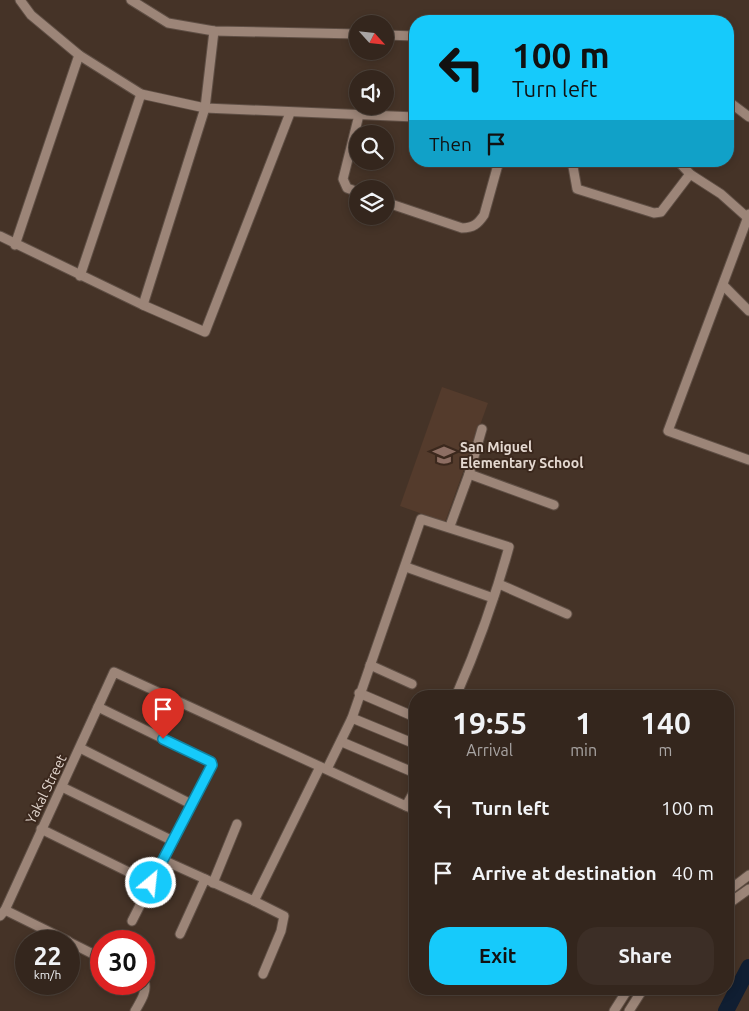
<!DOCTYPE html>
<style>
:root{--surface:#34261d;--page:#3c2e26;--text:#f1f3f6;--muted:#a9a5a4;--line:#4e433b;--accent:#16cafb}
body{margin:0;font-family:Ubuntu,sans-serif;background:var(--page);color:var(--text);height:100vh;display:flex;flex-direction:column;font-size:19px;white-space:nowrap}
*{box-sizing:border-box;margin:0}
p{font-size:16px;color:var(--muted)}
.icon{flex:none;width:28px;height:28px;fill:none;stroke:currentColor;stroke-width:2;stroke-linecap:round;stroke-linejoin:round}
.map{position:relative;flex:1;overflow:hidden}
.panel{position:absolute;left:409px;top:690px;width:325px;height:305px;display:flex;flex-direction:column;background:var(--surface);border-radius:20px;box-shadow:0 2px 8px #0003,0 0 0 1px var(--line)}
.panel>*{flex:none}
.top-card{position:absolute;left:409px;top:15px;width:325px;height:152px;border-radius:20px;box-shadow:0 2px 8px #0003,0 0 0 1px var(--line);background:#16cafb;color:#111;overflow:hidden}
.needle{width:32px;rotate:117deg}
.buttons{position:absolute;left:349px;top:15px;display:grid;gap:10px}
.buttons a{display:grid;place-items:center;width:45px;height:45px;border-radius:50%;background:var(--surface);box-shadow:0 2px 8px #0003,0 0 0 1px var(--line);font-size:25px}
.speed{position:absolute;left:15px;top:930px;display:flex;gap:10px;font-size:25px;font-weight:700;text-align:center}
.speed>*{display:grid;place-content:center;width:65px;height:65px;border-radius:50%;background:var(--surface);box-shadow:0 2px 8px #0003,0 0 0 1px var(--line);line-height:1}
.speed small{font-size:12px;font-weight:400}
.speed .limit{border:8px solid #d22;background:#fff;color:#111}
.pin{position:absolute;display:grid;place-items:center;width:42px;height:42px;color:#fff;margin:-51px -21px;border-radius:50% 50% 50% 0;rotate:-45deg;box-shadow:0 0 5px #0007}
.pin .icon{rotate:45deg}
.me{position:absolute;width:55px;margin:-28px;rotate:28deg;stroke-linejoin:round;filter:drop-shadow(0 0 4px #0008)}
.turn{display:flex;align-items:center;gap:18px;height:105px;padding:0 20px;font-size:22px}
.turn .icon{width:65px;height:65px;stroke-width:2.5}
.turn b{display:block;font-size:35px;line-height:42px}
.then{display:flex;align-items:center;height:48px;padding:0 20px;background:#0003;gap:10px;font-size:19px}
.eta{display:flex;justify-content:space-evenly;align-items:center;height:85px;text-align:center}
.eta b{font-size:30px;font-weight:600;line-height:35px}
.cta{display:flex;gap:10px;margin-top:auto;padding:10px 20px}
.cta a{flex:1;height:58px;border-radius:20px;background:var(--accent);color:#111;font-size:20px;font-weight:600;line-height:58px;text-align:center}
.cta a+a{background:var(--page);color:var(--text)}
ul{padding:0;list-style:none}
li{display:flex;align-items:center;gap:15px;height:65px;padding:0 20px}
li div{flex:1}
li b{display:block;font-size:19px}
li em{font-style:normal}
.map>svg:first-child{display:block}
.built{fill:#543b2c}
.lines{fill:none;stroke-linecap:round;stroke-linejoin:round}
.river{stroke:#101e32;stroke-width:16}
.minor-casing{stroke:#5f4f45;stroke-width:11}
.minor{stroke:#9c8578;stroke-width:9}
.route-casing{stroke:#0e83a3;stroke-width:12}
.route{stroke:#16cafb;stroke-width:9}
.labels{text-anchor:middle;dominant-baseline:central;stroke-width:4;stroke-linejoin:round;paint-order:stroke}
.poi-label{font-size:14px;font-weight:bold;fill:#e4d8d0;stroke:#3b281d;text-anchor:start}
.street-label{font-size:14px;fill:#e4d8d0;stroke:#3b281d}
</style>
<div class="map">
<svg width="749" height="1011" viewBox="0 0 749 1011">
<rect width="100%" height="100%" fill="#453327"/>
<path class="built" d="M 442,387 L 488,403 L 445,522 L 400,506 Z"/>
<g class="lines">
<path class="river" d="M 726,1011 L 749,967"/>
<g class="minor-casing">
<g id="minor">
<path d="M 20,0 L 31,15 L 79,55 L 141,94 L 205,108 L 415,117"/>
<path d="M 131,0 L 168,23 L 214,31 L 358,34"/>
<path d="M 385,35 L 415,36"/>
<path d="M 728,101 L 749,117"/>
<path d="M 572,161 L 577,189 L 654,213 L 661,212 L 690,174"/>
<path d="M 678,161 L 690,174 L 721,194 L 749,219"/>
<path d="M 358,192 L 347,188 L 343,179 L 359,115"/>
<path d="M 385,202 L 462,228 C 473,228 478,224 484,215 L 499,161"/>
<path d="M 749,214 L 668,431 L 749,460"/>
<path d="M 0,236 L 143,305 L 205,332 L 290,113"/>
<path d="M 15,245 L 79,55"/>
<path d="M 80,276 L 141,94"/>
<path d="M 724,286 L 749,311"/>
<path d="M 143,305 L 205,108 L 214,31"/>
<path d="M 469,474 L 554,505"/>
<path d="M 450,526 L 469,474 L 482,429"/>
<path d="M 406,567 L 493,598"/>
<path d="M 499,584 L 567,614"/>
<path d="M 370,665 L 412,684"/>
<path d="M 359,693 L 415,717"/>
<path d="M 352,718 L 415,744"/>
<path d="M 342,742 L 415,773"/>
<path d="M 80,748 L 191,804"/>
<path d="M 327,769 L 352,718 L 421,519 L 509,547 C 495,598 477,648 456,696"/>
<path d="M 62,787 L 173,841 L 212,765 L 211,762 L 98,707"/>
<path d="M 415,790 L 406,806 L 415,810"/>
<path d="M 41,829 L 151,883"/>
<path d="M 173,841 L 163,860 L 254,901 L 320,767"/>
<path d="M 213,883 L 237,824"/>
<path d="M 728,891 L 749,875"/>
<path d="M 254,901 L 284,916 L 281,931 L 263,974"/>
<path d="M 728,904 L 749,889"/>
<path d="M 5,910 L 68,941"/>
<path d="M 0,916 L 5,910 L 114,672 L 406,806"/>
<path d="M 132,921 L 163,860"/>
<path d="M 180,934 L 205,879"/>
<path d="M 69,942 L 101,958"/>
<path d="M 135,1011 C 140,1002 148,991 144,981"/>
<path d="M 614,1011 L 628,989"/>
<path d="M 629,1011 L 643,989"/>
</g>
</g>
<use href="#minor" class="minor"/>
</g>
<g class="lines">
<g class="route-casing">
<path id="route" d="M 151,883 L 212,765 L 211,762 L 163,739"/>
</g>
<use href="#route" class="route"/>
</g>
<defs>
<g id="school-bare" transform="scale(1.725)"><path d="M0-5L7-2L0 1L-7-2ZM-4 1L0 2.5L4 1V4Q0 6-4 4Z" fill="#8d6e63" stroke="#3b281d" stroke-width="2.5" paint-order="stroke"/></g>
</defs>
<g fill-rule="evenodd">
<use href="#school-bare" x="444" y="455"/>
</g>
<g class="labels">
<g class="poi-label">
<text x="460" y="447">San Miguel<tspan x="460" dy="16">Elementary School</tspan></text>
</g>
<g class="street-label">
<text transform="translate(46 789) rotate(-64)">Yakal Street</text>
</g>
</g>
</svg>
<div class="buttons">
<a><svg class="needle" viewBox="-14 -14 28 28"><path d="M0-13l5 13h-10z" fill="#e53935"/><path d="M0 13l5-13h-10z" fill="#a9a5a4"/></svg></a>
<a><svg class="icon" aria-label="sound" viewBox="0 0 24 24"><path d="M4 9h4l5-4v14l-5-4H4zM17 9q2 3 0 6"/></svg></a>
<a><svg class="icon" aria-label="search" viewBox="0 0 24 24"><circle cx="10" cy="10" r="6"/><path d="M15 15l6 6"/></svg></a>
<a><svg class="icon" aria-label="layers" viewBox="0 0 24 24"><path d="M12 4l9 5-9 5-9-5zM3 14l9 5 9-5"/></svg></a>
</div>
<div class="speed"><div>22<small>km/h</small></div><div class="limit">30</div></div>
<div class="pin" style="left:163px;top:739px;background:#d93025"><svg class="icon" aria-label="arrive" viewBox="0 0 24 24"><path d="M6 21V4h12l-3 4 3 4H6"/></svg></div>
<svg class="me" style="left:151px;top:883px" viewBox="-20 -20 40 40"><circle r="17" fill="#16cafb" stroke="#fff" stroke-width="3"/><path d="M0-11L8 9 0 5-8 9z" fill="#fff"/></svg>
<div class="top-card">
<div class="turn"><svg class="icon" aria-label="left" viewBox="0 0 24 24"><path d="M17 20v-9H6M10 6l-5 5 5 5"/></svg><div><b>100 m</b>Turn left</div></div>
<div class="then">Then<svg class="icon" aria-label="arrive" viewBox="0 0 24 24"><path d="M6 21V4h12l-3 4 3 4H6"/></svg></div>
</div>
<section class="panel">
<div class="eta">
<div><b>19:55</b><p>Arrival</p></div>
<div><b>1</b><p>min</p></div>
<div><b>140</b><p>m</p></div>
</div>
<ul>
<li><svg class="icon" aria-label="left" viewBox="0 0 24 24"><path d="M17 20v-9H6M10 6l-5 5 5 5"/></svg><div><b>Turn left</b></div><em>100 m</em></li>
<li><svg class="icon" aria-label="arrive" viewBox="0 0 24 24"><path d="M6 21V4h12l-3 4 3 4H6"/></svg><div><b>Arrive at destination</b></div><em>40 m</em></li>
</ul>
<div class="cta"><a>Exit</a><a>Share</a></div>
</section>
</div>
